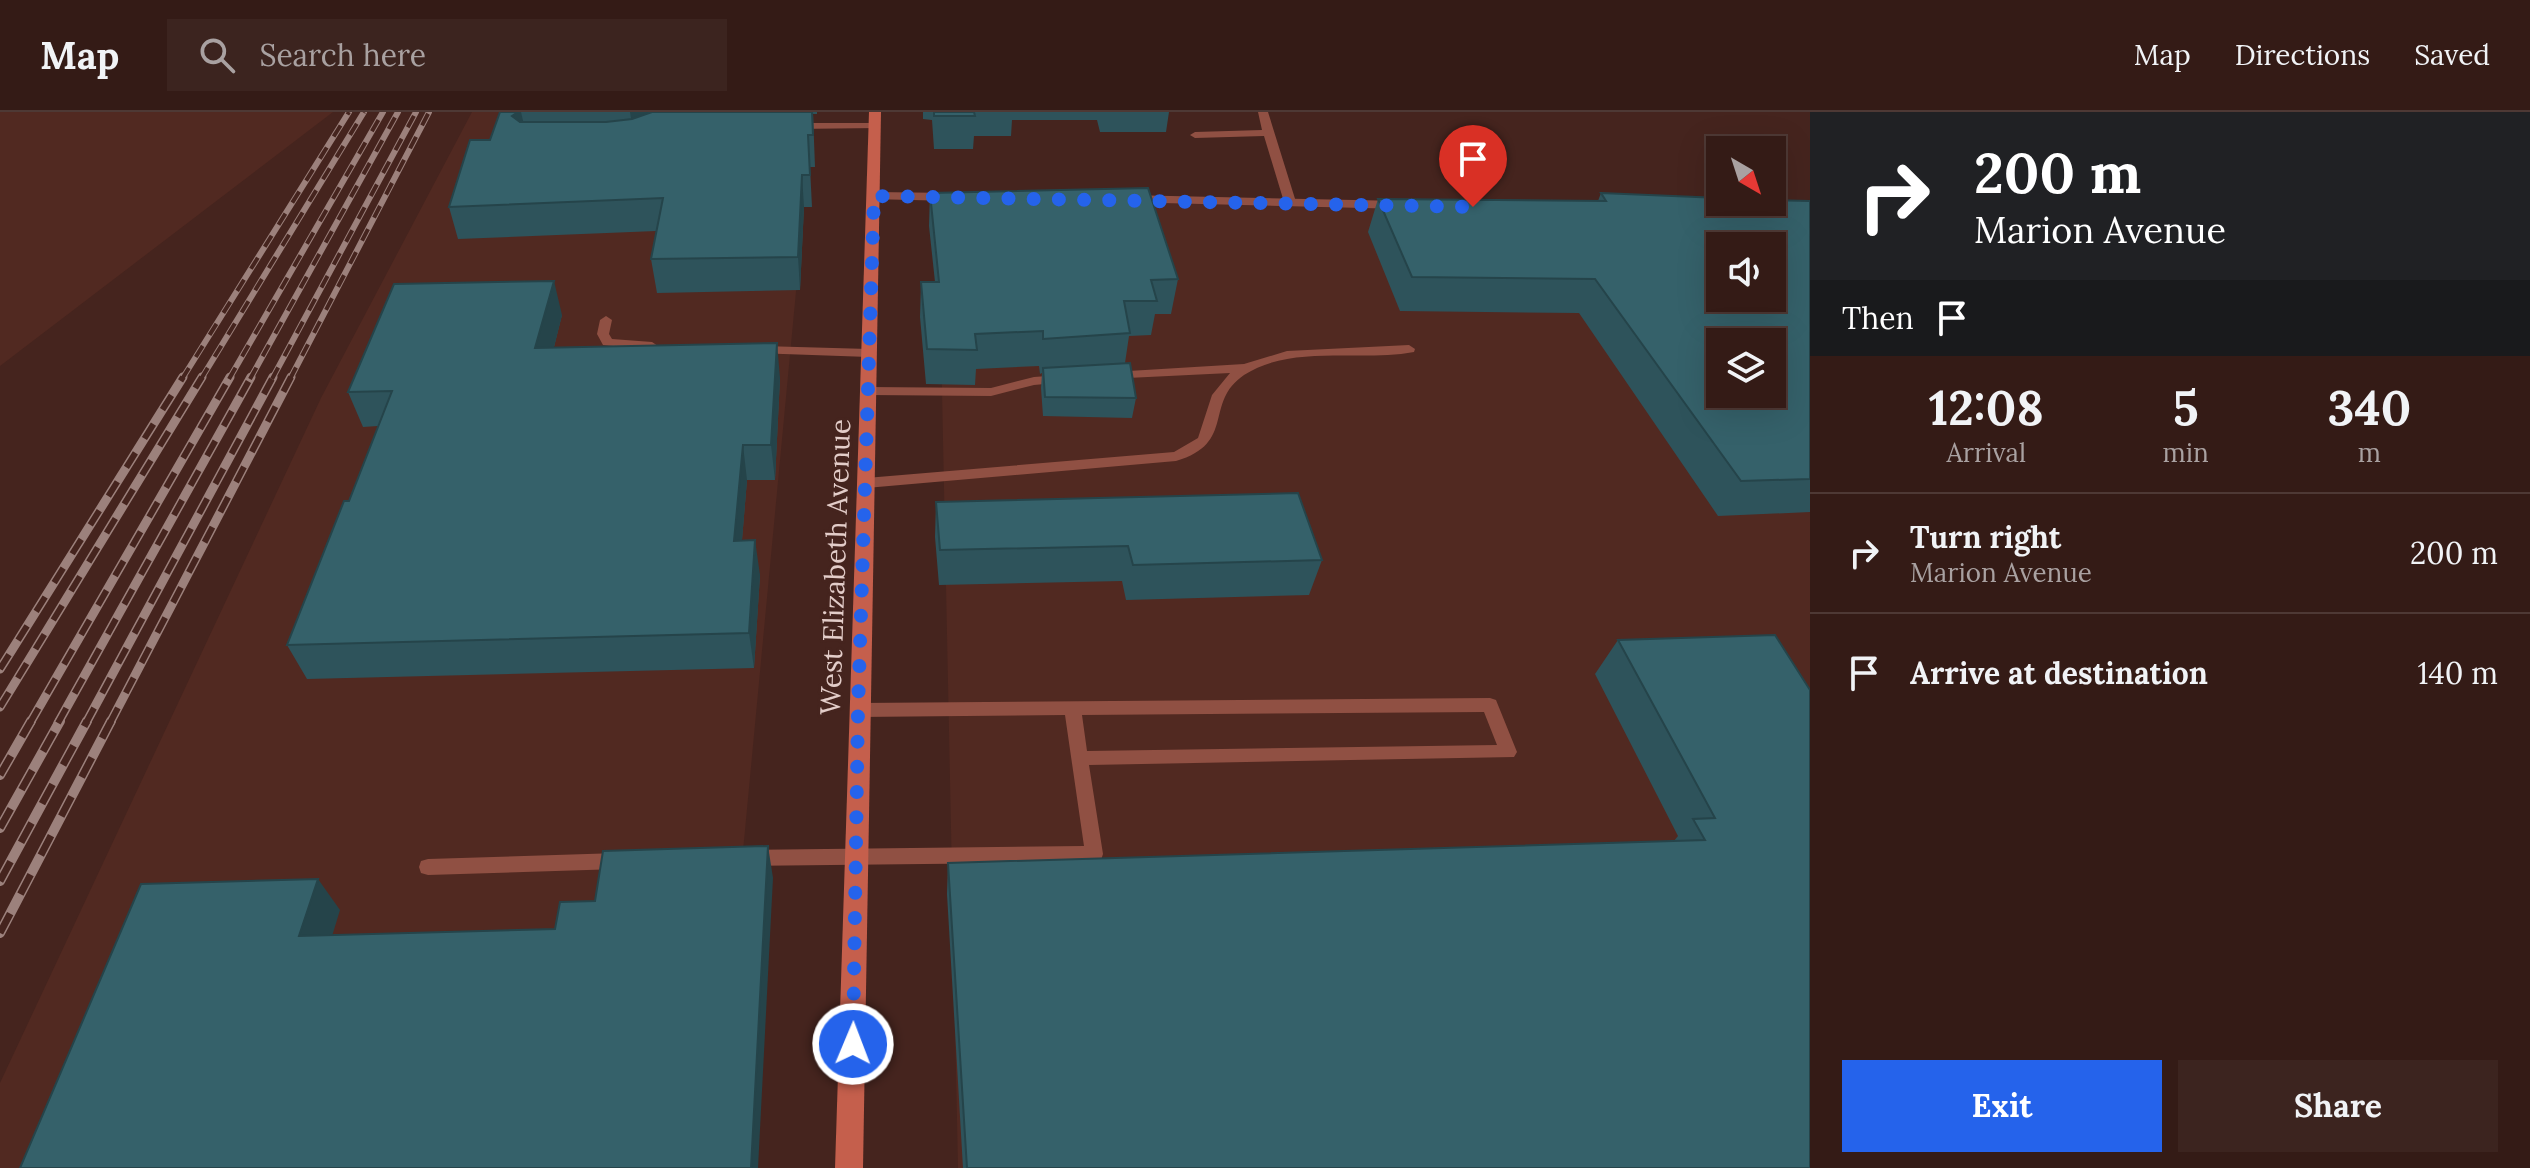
<!DOCTYPE html>
<style>
:root{--surface:#341b16;--page:#3c241f;--text:#f1f3f6;--muted:#a9a1a1;--line:#4e3935;--accent:#2563eb}
body{margin:0;font-family:Lora,serif;background:var(--page);color:var(--text);height:100vh;display:flex;flex-direction:column;font-size:30px;white-space:nowrap}
*{box-sizing:border-box;margin:0}
p{font-size:26px;color:var(--muted)}
.icon{flex:none;width:44px;height:44px;fill:none;stroke:currentColor;stroke-width:2;stroke-linecap:round;stroke-linejoin:round}
.map{position:relative;flex:1;overflow:hidden}
.details{display:flex;flex-direction:column;background:var(--surface);width:720px}
.details>*{flex:none}
.top-card{background:#202124;color:#fff;overflow:hidden}
.needle{width:52px;rotate:141deg}
.fabs{position:absolute;left:1706px;top:24px;display:grid;gap:16px}
.fabs a{display:grid;place-items:center;width:80px;height:80px;border-radius:0px;background:var(--surface);box-shadow:0 8px 32px #0002,0 0 0 2px var(--line);font-size:40px}
.pin{position:absolute;display:grid;place-items:center;width:68px;height:68px;color:#fff;margin:-82px -34px;border-radius:50% 50% 50% 0;rotate:-45deg;box-shadow:0 0 8px #0007}
.pin .icon{rotate:45deg}
.me{position:absolute;width:88px;margin:-44px;rotate:1deg;stroke-linejoin:round;filter:drop-shadow(0 0 6px #0008)}
.turn{display:flex;align-items:center;gap:28px;height:168px;padding:0 32px;font-size:36px}
.turn .icon{width:104px;height:104px;stroke-width:2.5}
.turn b{display:block;font-size:56px;line-height:68px}
.then{display:flex;align-items:center;height:76px;padding:0 32px;background:#0003;gap:16px;font-size:30px}
.eta{display:flex;justify-content:space-evenly;align-items:center;height:136px;text-align:center}
.eta b{font-size:48px;font-weight:800;line-height:56px}
.button{display:flex;gap:16px;margin-top:auto;padding:16px 32px}
.button a{flex:1;height:92px;border-radius:0px;background:var(--accent);color:#fff;font-size:32px;font-weight:800;line-height:92px;text-align:center}
.button a+a{background:var(--page);color:var(--text)}
ul{padding:0;list-style:none}
li{display:flex;align-items:center;gap:24px;height:120px;padding:0 32px;border-top:2px solid var(--line)}
li div{flex:1}
li b{display:block;font-size:30px}
li em{font-style:normal}
header{display:flex;align-items:center;gap:48px;box-sizing:border-box;height:112px;padding:0 40px;background:var(--surface);border-bottom:2px solid var(--line)}
header strong{font-size:38px}
nav{display:flex;gap:44px;margin-inline-start:auto;font-size:28px}
.search{width:560px;height:72px;background:var(--page);display:flex;align-items:center;gap:20px;box-sizing:border-box;padding:0 28px;border-radius:0px;color:var(--muted);font-size:30px}
main{display:flex;flex:1;min-height:0}
.map>svg:first-child{display:block}
.built{fill:#512921;fill-rule:evenodd}
.lines{fill:none;stroke-linecap:round;stroke-linejoin:round}
.lane{fill:#905043;fill-rule:evenodd}
.street{fill:#905043;fill-rule:evenodd}
.secondary{fill:#c55f4c;fill-rule:evenodd}
.rail-far2-casing{stroke:#9c817c;stroke-width:6}
.rail-far1-casing{stroke:#9c817c;stroke-width:9}
.rail-casing{stroke:#9c817c;stroke-width:10}
.rail-far2{stroke:#45241e;stroke-width:4;stroke-dasharray:13;stroke-linecap:butt}
.rail-far1{stroke:#45241e;stroke-width:6;stroke-dasharray:17;stroke-linecap:butt}
.rail{stroke:#45241e;stroke-width:7;stroke-dasharray:22;stroke-linecap:butt}
.wall{fill:#2e535b}
.shaded-wall{fill:#25444a}
.building{fill:#35616a;stroke:#25444a;stroke-width:2;fill-rule:evenodd}
.route{stroke:#2563eb;stroke-width:14;stroke-dasharray:0 25.2}
.labels{text-anchor:middle;dominant-baseline:central;stroke-width:6;stroke-linejoin:round;paint-order:stroke}
.street-label{font-size:28px;fill:#e3cdc9;stroke:#45241e}
</style>
<header>
<strong>Map</strong>
<div class="search"><svg class="icon" aria-label="search" viewBox="0 0 24 24"><circle cx="10" cy="10" r="6"/><path d="M15 15l6 6"/></svg>Search here</div>
<nav><a>Map</a><a>Directions</a><a>Saved</a></nav>
</header>
<main>
<div class="map">
<svg width="1810" height="1056" viewBox="0 0 1810 1056">
<rect width="100%" height="100%" fill="#45241e"/>
<g class="built">
<path d="M 0,0 L 333,0 L 0,254 Z"/>
<path d="M 472,0 L 813,0 L 713,1056 L 0,1056 L 0,971 L 321,286 Z"/>
<path d="M 938,85 L 1810,108 L 1810,1056 L 958,1056 ZM 1720,134 L 1772,134 L 1772,186 L 1720,186 ZM 1720,230 L 1772,230 L 1772,282 L 1720,282 Z"/>
</g>
<g class="lines">
<g class="lane">
<path d="M 1258,0 L 1268,0 L 1296,90 L 1294,92 L 1284,90 L 1264,24 L 1195,26 L 1190,23 L 1195,20 L 1262,18 Z"/>
<path d="M 875,11 L 879,12 L 879,16 L 793,17 L 788,14 L 793,11 Z"/>
<path d="M 606,204 L 612,208 L 609,222 L 612,227 L 652,230 L 658,234 L 652,238 L 603,233 L 597,222 L 600,208 Z"/>
<path d="M 1409,233 L 1415,237 L 1414,240 C 1361,250 1291,232 1244,263 C 1203,291 1237,331 1176,349 L 866,376 L 859,371 L 866,366 L 1174,340 L 1198,326 L 1212,283 L 1230,261 L 1107,267 L 1105,264 L 1112,260 L 1244,252 L 1287,239 Z"/>
<path d="M 759,234 L 869,237 L 875,241 L 869,245 L 754,241 L 753,238 Z"/>
<path d="M 1061,263 L 1068,267 L 1066,270 L 1034,273 L 991,284 L 868,283 L 861,279 L 868,275 L 991,276 L 1034,265 Z"/>
<path d="M 1490,586 L 1496,588 L 1498,593 L 1517,640 L 1514,645 L 1089,653 L 1103,742 L 1101,748 L 1094,750 L 751,754 L 744,752 L 742,746 L 744,740 L 751,738 L 1084,734 L 1065,603 L 858,605 L 852,603 L 850,598 L 852,593 L 858,591 ZM 1484,600 L 1497,633 L 1087,639 L 1082,603 Z"/>
<path d="M 619,741 L 626,743 L 628,749 L 626,755 L 619,757 L 428,763 L 421,761 L 419,755 L 421,749 L 428,747 Z"/>
</g>
<g class="street">
<path d="M 874,80 L 954,81 L 961,85 L 954,89 L 869,87 L 867,84 Z"/>
<path d="M 1126,83 L 1402,89 L 1409,93 L 1402,97 L 1121,90 L 1121,84 Z"/>
</g>
<path class="secondary" d="M 869,0 L 881,0 L 863,1056 L 835,1056 Z"/>
<g class="rail-far2-casing">
<g id="rail-far2">
<path d="M 182,267 L 349,0"/>
<path d="M 201,267 L 364,0"/>
<path d="M 229,267 L 383,0"/>
<path d="M 250,267 L 398,0"/>
<path d="M 272,267 L 416,0"/>
<path d="M 290,267 L 429,0"/>
</g>
</g>
<g class="rail-far1-casing">
<g id="rail-far1">
<path d="M 0,557 L 183,265"/>
<path d="M 0,595 L 202,265"/>
<path d="M 30,611 L 230,265"/>
<path d="M 58,611 L 251,265"/>
<path d="M 86,611 L 273,265"/>
<path d="M 110,611 L 291,265"/>
</g>
</g>
<g class="rail-casing">
<g id="rail">
<path d="M 0,663 L 31,609"/>
<path d="M 0,716 L 60,609"/>
<path d="M 0,769 L 87,609"/>
<path d="M 0,821 L 111,609"/>
</g>
</g>
<use href="#rail-far2" class="rail-far2"/>
<use href="#rail-far1" class="rail-far1"/>
<use href="#rail" class="rail"/>
</g>
<g class="wall">
<path d="M 500,0 L 817,0 L 817,2 L 813,2 L 815,55 L 810,55 L 812,95 L 804,95 L 800,178 L 657,181 L 651,147 L 656,119 L 458,127 L 449,95 L 490,28 Z"/>
<path d="M 923,0 L 1169,0 L 1166,20 L 1100,20 L 1097,8 L 1012,8 L 1011,24 L 974,24 L 973,37 L 934,37 L 932,8 L 923,7 Z"/>
<path d="M 930,81 L 1178,167 L 1171,202 L 1155,202 L 1151,223 L 1129,224 L 1125,251 L 1136,286 L 1132,306 L 1043,304 L 1041,276 L 1042,261 L 1040,262 L 1039,254 L 976,257 L 975,273 L 926,272 L 920,205 L 921,170 L 935,170 L 929,114 Z"/>
<path d="M 1601,81 L 1810,89 L 1810,400 L 1718,404 L 1579,201 L 1400,199 L 1368,120 L 1378,87 L 1598,89 Z"/>
<path d="M 562,203 L 554,235 L 780,266 L 775,368 L 747,368 L 742,428 L 760,463 L 754,556 L 307,567 L 287,533 L 349,389 L 378,314 L 363,315 L 348,280 Z"/>
<path d="M 936,390 L 1322,448 L 1309,483 L 1126,488 L 1122,469 L 939,473 L 935,425 Z"/>
<path d="M 1618,528 L 1810,578 L 1810,1056 L 963,1056 L 947,782 L 948,751 L 1674,729 L 1678,724 L 1595,562 Z"/>
</g>
<g class="shaded-wall">
<path d="M 518,0 L 521,0 L 528,30 L 512,4 Z"/>
<path d="M 630,0 L 696,0 L 634,27 Z"/>
<path d="M 802,63 L 804,95 L 800,178 L 798,145 Z"/>
<path d="M 554,169 L 562,203 L 545,271 L 535,236 Z"/>
<path d="M 777,231 L 780,266 L 775,368 L 771,333 Z"/>
<path d="M 743,333 L 747,368 L 739,464 L 734,429 Z"/>
<path d="M 755,428 L 760,463 L 754,556 L 749,521 Z"/>
<path d="M 768,734 L 773,766 L 758,1056 L 751,1056 Z"/>
<path d="M 318,767 L 340,798 L 323,854 L 299,824 Z"/>
</g>
<g class="building">
<path d="M 500,0 L 518,0 L 512,4 L 520,10 L 606,10 L 632,7 L 652,0 L 812,0 L 813,23 L 808,23 L 810,63 L 802,63 L 798,145 L 651,147 L 663,86 L 449,95 L 470,28 L 490,28 Z"/>
<path d="M 934,0 L 974,0 L 975,4 L 934,4 Z"/>
<path d="M 1148,76 L 1178,167 L 1151,168 L 1157,189 L 1124,189 L 1130,221 L 1043,227 L 1043,219 L 975,222 L 977,238 L 927,237 L 921,170 L 939,170 L 930,81 Z"/>
<path d="M 1601,81 L 1720,86 L 1720,90 L 1772,90 L 1772,88 L 1810,89 L 1810,367 L 1741,369 L 1595,167 L 1412,165 L 1378,87 L 1606,89 ZM 1720,134 L 1772,134 L 1772,186 L 1720,186 ZM 1720,230 L 1772,230 L 1772,282 L 1720,282 Z"/>
<path d="M 554,169 L 535,236 L 777,231 L 771,333 L 743,333 L 734,429 L 755,428 L 749,521 L 287,533 L 344,389 L 349,389 L 392,279 L 348,280 L 394,172 Z"/>
<path d="M 1130,251 L 1136,286 L 1045,285 L 1043,256 Z"/>
<path d="M 1298,381 L 1322,448 L 1133,453 L 1128,434 L 940,438 L 936,390 Z"/>
<path d="M 1775,523 L 1810,578 L 1810,1056 L 967,1056 L 948,751 L 1705,728 L 1693,707 L 1715,706 L 1618,528 Z"/>
<path d="M 768,734 L 751,1056 L 20,1056 L 141,772 L 318,767 L 299,824 L 555,817 L 560,790 L 595,789 L 603,739 Z"/>
</g>
<g class="lines">
<path class="route" d="M 853,932 L 858,598 L 874,84 L 1473,95"/>
</g>
<g class="labels">
<g class="street-label">
<text transform="translate(835 455) rotate(-88)">West Elizabeth Avenue</text>
</g>
</g>
</svg>
<div class="fabs">
<a><svg class="needle" viewBox="-14 -14 28 28"><path d="M0-13l5 13h-10z" fill="#e53935"/><path d="M0 13l5-13h-10z" fill="#a9a1a1"/></svg></a>
<a><svg class="icon" aria-label="sound" viewBox="0 0 24 24"><path d="M4 9h4l5-4v14l-5-4H4zM17 9q2 3 0 6"/></svg></a>
<a><svg class="icon" aria-label="layers" viewBox="0 0 24 24"><path d="M12 4l9 5-9 5-9-5zM3 14l9 5 9-5"/></svg></a>
</div>
<div class="pin" style="left:1473px;top:95px;background:#d93025"><svg class="icon" aria-label="arrive" viewBox="0 0 24 24"><path d="M6 21V4h12l-3 4 3 4H6"/></svg></div>
<svg class="me" style="left:853px;top:932px" viewBox="-20 -20 40 40"><circle r="17" fill="#2563eb" stroke="#fff" stroke-width="3"/><path d="M0-11L8 9 0 5-8 9z" fill="#fff"/></svg>
</div>
<section class="details">
<div class="top-card">
<div class="turn"><svg class="icon" aria-label="right" viewBox="0 0 24 24"><path d="M7 20v-9h11M14 6l5 5-5 5"/></svg><div><b>200 m</b>Marion Avenue</div></div>
<div class="then">Then<svg class="icon" aria-label="arrive" viewBox="0 0 24 24"><path d="M6 21V4h12l-3 4 3 4H6"/></svg></div>
</div>
<div class="eta">
<div><b>12:08</b><p>Arrival</p></div>
<div><b>5</b><p>min</p></div>
<div><b>340</b><p>m</p></div>
</div>
<ul>
<li><svg class="icon" aria-label="right" viewBox="0 0 24 24"><path d="M7 20v-9h11M14 6l5 5-5 5"/></svg><div><b>Turn right</b><p>Marion Avenue</p></div><em>200 m</em></li>
<li><svg class="icon" aria-label="arrive" viewBox="0 0 24 24"><path d="M6 21V4h12l-3 4 3 4H6"/></svg><div><b>Arrive at destination</b></div><em>140 m</em></li>
</ul>
<div class="button"><a>Exit</a><a>Share</a></div>
</section>
</main>
